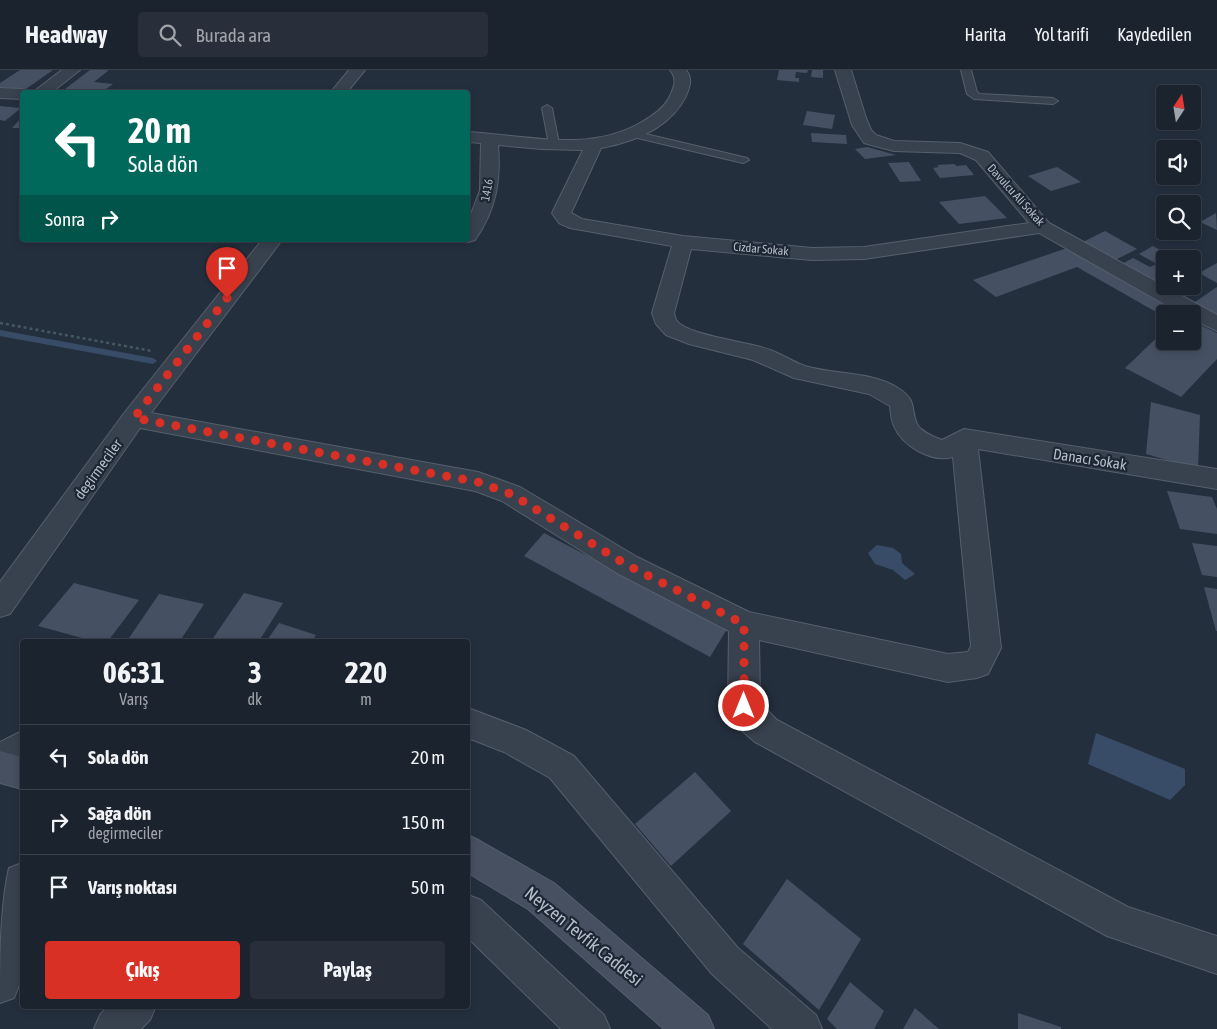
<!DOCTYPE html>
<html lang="tr">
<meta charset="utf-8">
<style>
:root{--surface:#1b232e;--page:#282f3a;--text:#f1f3f6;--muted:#a0a4aa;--line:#39404a;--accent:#d93025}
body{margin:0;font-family:"Asap Condensed",sans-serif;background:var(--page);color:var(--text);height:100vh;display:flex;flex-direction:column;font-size:19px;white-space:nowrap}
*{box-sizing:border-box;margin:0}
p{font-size:16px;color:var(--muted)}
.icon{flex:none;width:28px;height:28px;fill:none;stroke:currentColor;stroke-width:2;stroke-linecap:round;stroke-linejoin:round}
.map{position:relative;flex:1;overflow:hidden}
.panel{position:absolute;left:20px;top:569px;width:450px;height:370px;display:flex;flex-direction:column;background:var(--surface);border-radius:5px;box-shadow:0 2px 8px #0003,0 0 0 1px var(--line)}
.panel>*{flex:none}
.banner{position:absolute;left:20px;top:20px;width:450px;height:152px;border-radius:5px;box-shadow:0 2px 8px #0003,0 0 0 1px var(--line);background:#00695c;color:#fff;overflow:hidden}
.needle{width:32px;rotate:12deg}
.tools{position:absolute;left:1156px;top:15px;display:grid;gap:10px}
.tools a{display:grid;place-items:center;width:45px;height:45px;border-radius:5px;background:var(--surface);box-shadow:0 2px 8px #0003,0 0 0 1px var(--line);font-size:25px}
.pin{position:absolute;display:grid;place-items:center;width:42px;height:42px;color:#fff;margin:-51px -21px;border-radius:50% 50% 50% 0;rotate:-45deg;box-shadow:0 0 5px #0007}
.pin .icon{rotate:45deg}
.me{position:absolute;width:55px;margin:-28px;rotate:0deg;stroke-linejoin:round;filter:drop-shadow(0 0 4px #0008)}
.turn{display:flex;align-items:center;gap:18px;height:105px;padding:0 25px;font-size:22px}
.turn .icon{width:65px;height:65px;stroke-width:2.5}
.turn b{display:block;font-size:35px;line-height:42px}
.then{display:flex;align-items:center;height:48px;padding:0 25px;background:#0003;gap:10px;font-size:19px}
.eta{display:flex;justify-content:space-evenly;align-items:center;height:85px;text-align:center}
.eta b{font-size:30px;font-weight:700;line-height:35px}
.button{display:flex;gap:10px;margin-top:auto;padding:10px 25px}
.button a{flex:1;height:58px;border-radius:5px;background:var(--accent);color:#fff;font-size:20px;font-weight:700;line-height:58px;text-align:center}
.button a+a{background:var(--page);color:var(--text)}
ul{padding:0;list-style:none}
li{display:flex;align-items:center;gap:15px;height:65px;padding:0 25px;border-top:1px solid var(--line)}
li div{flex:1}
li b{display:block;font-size:19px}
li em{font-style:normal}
header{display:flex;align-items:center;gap:30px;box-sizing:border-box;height:70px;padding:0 25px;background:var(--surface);border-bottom:1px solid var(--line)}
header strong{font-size:24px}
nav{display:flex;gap:28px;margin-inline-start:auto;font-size:18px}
.search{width:350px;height:45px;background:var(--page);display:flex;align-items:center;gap:12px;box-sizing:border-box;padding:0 18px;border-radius:5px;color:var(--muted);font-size:19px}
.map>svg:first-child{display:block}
.water{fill:#394c67}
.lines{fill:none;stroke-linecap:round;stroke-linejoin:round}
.stream{fill:#394c67;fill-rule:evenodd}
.building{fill:#455162}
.lane-casing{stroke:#565f6c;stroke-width:2}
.street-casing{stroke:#565f6c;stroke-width:2}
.secondary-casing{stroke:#565f6c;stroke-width:2}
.path{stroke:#44595c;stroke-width:2.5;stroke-dasharray:3 3;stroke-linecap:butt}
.lane{fill:#38414e;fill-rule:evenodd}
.street{fill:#38414e;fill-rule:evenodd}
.secondary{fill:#465061;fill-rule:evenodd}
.route{stroke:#d93025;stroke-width:9;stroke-dasharray:0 16.2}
.labels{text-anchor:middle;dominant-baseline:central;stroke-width:4.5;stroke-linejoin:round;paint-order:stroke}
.far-street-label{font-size:12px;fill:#b4bcc9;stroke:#1d2633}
.street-label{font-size:15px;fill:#b4bcc9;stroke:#1d2633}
.near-street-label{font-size:18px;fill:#b4bcc9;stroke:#1d2633}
</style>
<header>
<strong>Headway</strong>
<div class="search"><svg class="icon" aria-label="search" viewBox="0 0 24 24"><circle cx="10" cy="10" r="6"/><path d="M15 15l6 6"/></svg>Burada ara</div>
<nav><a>Harita</a><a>Yol tarifi</a><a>Kaydedilen</a></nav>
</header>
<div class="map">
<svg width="1217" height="959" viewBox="0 0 1217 959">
<rect width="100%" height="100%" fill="#242f3e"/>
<g class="water">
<path d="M 877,475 L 893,478 L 901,484 L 902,493 L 915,504 L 905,510 L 893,500 L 875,494 L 868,483 Z"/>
<path d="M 1096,663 L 1185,699 L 1185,715 L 1170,730 L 1088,694 Z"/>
</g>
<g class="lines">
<path class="stream" d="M 0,260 L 153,288 L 157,291 L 153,294 L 0,266 Z"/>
</g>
<g class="building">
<path d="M 20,0 L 53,0 L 26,19 L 0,17 L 0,13 Z"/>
<path d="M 90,0 L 109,0 L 94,12 L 113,14 L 102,22 L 65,19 Z"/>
<path d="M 779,0 L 808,0 L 807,3 L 796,2 L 795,8 L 799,8 L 799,12 L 777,10 Z"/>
<path d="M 812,0 L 823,0 L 823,8 L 811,7 Z"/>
<path d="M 0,36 L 21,38 L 5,51 L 0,50 Z"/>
<path d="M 807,41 L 835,45 L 832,59 L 803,55 Z"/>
<path d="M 22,47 L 22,58 L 12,58 Z"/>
<path d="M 811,63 L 846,65 L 847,74 L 812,72 Z"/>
<path d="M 867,77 L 896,85 L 865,89 L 855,79 Z"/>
<path d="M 909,92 L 921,111 L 900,112 L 888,93 Z"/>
<path d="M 954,94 L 957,96 L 966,95 L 974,105 L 940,108 L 933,98 L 939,97 L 937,95 Z"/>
<path d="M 1057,97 L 1081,112 L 1051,121 L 1028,106 Z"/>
<path d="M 985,126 L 1007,148 L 959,154 L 939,132 Z"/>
<path d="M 1216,143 L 1217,160 L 1200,152 Z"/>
<path d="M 1105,161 L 1137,179 L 1111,192 L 1079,174 Z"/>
<path d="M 1073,176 L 1181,237 L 1169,244 L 1165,244 L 1165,247 L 1077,197 L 996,227 L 973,210 Z"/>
<path d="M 1153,176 L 1176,189 L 1165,189 L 1165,214 L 1158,218 L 1118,196 L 1133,188 L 1150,197 L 1157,194 L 1139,184 Z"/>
<path d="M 1217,193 L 1217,213 L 1199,203 Z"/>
<path d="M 1217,217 L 1217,247 L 1192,234 Z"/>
<path d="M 1192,251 L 1217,263 L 1217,289 L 1181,327 L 1125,298 L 1165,260 L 1165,271 L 1192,271 Z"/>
<path d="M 1151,332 L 1200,345 L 1198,399 L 1146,384 Z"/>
<path d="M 1167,421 L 1212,427 L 1217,439 L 1217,464 L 1180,459 Z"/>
<path d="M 544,463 L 727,559 L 710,587 L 524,486 Z"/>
<path d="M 1192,473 L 1217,476 L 1217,507 L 1202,505 Z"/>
<path d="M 74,513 L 139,530 L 108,571 L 93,571 L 38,556 Z"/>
<path d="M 1204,517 L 1217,519 L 1217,561 L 1216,561 Z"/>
<path d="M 244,523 L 283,533 L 259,571 L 211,571 Z"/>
<path d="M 159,524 L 204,534 L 180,571 L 127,571 Z"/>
<path d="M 279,553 L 316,565 L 312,571 L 273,571 L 268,569 Z"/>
<path d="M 695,702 L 731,741 L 671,796 L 635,754 Z"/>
<path d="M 787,809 L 861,869 L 819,940 L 743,874 Z"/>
<path d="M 850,912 L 884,941 L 874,959 L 837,959 L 827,949 Z"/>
<path d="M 915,938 L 939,959 L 903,959 Z"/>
<path d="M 1018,943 L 1061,957 L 1061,959 L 1018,959 Z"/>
</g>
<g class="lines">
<g class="lane-casing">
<g id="lane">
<path d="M 961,0 L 971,0 L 977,22 L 980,24 L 1053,28 L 1058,31 L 1053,34 L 974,29 L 967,24 Z"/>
<path d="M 547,35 L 552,38 L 559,74 L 554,77 L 549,74 L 542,38 Z"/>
<path d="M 633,61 L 747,88 L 749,90 L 743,93 L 629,66 L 628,64 L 629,62 Z"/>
</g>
</g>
<g class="street-casing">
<g id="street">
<path d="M 62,0 L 80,0 L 52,22 L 35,22 L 37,19 Z"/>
<path d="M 349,0 L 365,0 L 347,22 L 331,22 Z"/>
<path d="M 670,0 L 686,0 C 693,9 690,16 686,26 C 670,58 634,72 601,78 L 571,143 L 582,149 L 683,166 L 812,178 L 864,177 L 1029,153 L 976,90 L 960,83 L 894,81 L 864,73 L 852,55 L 835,0 L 851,0 L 866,48 L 871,60 L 876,65 L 894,71 L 960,73 L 988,82 L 1049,153 L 1217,245 L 1217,261 L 1192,249 L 1192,244 L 1182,244 L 1039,163 L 864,189 L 812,190 L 691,179 L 674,243 C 674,244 676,250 676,250 C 687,266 751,272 770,280 C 782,284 793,292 805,296 C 835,305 871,301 898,318 C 918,331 910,338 917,354 C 921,362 934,367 942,370 L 964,359 L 1217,399 L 1217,419 L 978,379 L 1001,578 L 988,604 L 977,608 L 948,612 L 759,570 L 760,633 L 777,650 L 1128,837 L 1217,866 L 1217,904 L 1107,866 L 755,672 L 741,660 L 728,636 L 729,561 L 617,503 L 502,431 L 475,421 L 140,358 L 10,544 L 0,547 L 0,512 L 125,342 L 262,170 L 282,170 L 151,343 L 478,402 L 520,417 L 637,487 L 749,542 L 948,584 L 968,582 L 971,576 L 953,387 C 932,393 902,376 894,356 C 891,350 891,343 890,336 L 869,324 L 794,308 L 753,290 L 689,274 L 666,265 L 656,254 L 652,243 L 672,176 L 570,158 L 559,153 L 552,143 L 583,80 L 542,79 L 498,75 C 501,111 496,140 475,170 L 468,172 L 461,170 L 468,170 L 468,152 L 480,120 L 481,73 L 468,72 L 468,62 C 525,65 587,83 640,53 C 651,47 663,39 669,28 C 674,17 678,10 670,0 Z"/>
<path d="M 0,18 L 22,19 L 29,22 L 22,22 L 22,29 L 0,28 Z"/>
<path d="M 468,638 L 526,660 L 574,686 L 738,878 L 816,945 L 822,959 L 772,959 L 712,904 L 550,708 L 504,682 L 468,668 Z"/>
<path d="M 22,661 L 22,695 L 0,707 L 0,672 Z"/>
<path d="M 22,793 L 22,908 L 14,928 L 0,933 C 0,892 0,836 9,798 Z"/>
<path d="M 468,825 L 481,830 L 604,945 L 610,959 L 561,959 L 468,868 Z"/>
<path d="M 108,936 L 156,936 L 150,950 L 141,959 L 94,959 L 100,945 Z"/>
</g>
</g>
<g class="secondary-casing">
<g id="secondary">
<path d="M 0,681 L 22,687 L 22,719 L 0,713 Z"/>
<path d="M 468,765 L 480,771 L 554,813 L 708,945 L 714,959 L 664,959 L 528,839 L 468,803 Z"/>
</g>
</g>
<path class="path" d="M 0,253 L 152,281"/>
<use href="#lane" class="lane"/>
<use href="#street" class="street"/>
<use href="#secondary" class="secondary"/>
</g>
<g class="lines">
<path class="route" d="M 227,228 L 134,348 L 478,412 L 511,424 L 627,495 L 744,554 L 744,636"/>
</g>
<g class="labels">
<g class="far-street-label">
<text transform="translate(487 120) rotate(-80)">1416</text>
<text transform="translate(1016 125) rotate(48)">Davulcu Ali Sokak</text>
<text transform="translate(761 179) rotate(5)">Cizdar Sokak</text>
</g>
<g class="street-label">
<text transform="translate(1090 389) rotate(9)">Danacı Sokak</text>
<text transform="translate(98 399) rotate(-54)">degirmeciler</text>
</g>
<g class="near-street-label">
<text transform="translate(584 866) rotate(39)">Neyzen Tevfik Caddesi</text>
</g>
</g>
</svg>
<div class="tools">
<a><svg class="needle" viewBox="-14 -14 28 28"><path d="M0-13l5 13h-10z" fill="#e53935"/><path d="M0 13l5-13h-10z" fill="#a0a4aa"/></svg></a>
<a><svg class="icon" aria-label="sound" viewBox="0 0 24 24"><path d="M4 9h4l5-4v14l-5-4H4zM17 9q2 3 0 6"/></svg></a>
<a><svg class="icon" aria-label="search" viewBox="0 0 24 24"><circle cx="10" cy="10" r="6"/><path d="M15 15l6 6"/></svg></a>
<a>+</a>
<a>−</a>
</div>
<div class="pin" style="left:227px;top:228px;background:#d93025"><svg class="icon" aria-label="arrive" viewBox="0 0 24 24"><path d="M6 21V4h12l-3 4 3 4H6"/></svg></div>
<svg class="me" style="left:744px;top:636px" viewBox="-20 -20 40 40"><circle r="17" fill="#d93025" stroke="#fff" stroke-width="3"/><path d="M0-11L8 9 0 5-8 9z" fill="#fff"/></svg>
<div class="banner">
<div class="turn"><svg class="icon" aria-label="left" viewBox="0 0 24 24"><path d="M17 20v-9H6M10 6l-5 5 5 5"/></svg><div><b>20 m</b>Sola dön</div></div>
<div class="then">Sonra<svg class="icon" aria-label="right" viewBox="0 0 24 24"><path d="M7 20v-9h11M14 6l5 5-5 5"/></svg></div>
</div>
<section class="panel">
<div class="eta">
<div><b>06:31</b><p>Varış</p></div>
<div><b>3</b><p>dk</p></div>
<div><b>220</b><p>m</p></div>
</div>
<ul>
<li><svg class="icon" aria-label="left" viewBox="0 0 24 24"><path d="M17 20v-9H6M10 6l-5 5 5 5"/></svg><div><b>Sola dön</b></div><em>20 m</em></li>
<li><svg class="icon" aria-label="right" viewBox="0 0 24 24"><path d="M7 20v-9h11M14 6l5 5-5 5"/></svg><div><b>Sağa dön</b><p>degirmeciler</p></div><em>150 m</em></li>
<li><svg class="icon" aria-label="arrive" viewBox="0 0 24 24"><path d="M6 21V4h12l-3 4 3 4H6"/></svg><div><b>Varış noktası</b></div><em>50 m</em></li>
</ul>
<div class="button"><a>Çıkış</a><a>Paylaş</a></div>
</section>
</div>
